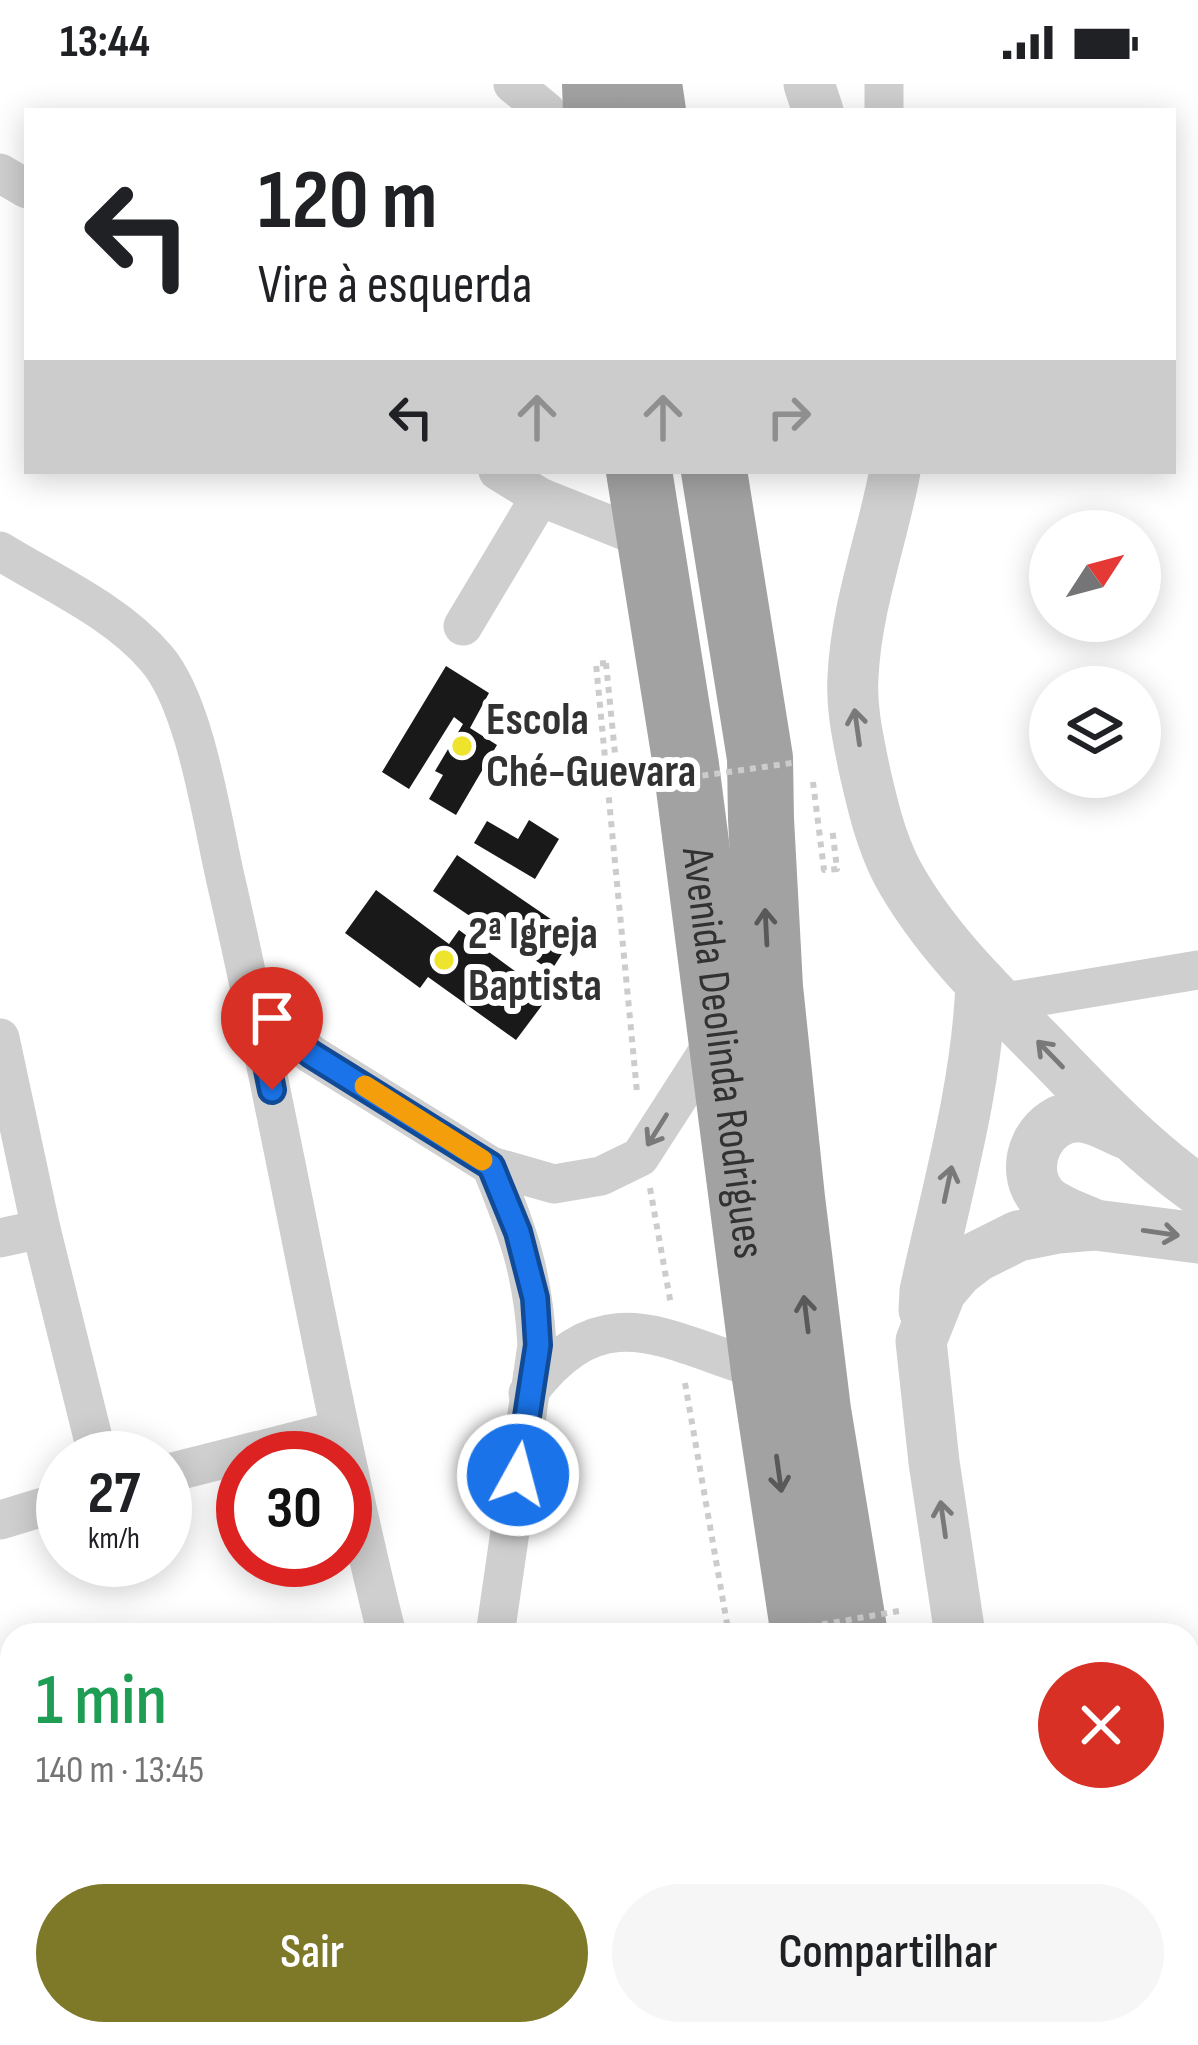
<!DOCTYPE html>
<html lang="pt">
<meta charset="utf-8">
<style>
:root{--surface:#fff;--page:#f6f6f6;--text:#202124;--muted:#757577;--accent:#7d7928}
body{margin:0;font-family:"Sofia Sans Condensed",sans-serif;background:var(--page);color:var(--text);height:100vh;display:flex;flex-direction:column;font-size:45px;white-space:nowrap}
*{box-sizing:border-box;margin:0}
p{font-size:39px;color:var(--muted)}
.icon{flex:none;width:66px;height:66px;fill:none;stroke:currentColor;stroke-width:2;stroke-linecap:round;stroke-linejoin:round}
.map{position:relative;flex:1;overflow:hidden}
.drawer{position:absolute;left:0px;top:1539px;width:1200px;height:423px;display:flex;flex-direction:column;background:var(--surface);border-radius:36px 36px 0 0;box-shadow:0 6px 30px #0003}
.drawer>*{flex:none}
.top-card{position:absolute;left:24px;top:24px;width:1152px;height:366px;border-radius:0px;box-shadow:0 6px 30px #0003;background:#fff;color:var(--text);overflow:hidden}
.needle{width:78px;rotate:54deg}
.buttons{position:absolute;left:1029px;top:426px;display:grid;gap:24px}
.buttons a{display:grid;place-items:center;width:132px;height:132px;border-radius:50%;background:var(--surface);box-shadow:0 6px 30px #0003;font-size:60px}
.speed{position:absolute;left:36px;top:1347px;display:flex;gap:24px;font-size:60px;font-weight:700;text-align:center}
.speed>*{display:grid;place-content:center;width:156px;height:156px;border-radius:50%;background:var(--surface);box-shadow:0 6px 30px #0003;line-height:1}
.speed small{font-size:30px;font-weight:400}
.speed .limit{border:18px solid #d22;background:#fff;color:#111}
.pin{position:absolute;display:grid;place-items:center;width:102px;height:102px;color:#fff;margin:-123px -51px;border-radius:50% 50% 50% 0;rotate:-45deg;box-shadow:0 0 12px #0007}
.pin .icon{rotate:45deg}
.me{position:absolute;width:132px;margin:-66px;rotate:7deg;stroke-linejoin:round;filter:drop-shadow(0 0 9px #0008)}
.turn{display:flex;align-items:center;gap:42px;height:252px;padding:0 36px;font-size:54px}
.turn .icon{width:156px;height:156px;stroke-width:2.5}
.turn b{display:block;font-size:84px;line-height:102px}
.lanes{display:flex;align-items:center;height:114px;padding:0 36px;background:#0003;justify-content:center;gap:60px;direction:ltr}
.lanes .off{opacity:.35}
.round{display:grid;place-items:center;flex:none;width:126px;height:126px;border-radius:63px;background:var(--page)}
.head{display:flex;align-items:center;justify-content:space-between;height:204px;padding:0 36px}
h1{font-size:72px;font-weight:600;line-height:90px;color:#1e9e55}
.primary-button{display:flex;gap:24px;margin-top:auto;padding:24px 36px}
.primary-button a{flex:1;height:138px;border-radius:72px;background:var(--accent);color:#fff;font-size:48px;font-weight:600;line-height:138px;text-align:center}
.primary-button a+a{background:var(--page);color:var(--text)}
.status{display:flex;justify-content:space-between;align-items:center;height:84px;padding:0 60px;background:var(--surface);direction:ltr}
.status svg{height:33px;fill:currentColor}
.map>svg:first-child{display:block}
.building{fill:#191919}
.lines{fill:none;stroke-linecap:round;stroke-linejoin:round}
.path{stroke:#ccc;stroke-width:6;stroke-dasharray:6 6;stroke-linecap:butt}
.service{stroke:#cfcfcf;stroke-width:21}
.minor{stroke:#cfcfcf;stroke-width:39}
.tertiary{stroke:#cfcfcf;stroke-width:51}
.trunk{stroke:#a2a2a2;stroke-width:66}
.path-bridge{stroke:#ccc;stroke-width:6;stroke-dasharray:6 6;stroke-linecap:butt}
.oneway{stroke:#797979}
.oneway2{stroke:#595959}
.route-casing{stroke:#114b97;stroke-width:30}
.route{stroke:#1a73e8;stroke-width:21}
.slow{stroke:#f59e0b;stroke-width:21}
.poi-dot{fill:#efe42d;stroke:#fff;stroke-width:4.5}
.labels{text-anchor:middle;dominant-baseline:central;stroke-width:12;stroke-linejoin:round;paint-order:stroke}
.poi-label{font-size:45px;font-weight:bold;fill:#323232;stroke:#fff;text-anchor:start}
.street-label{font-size:45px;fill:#323232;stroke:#fff}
</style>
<div class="status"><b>13:44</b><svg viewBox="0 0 49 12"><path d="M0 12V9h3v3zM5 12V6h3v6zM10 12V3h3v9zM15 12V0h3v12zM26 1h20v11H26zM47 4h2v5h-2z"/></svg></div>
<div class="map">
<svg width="1198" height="1961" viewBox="0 0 1198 1961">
<rect width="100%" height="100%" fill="#fff"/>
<g class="building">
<path d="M 446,582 L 489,609 L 470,644 L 497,661 L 456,731 L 429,715 L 443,691 L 435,687 L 463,640 L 454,633 L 409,705 L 382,688 Z"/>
<path d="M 529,736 L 559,755 L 535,795 L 474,759 L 487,737 L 518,755 Z"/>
<path d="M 457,771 L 574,851 L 551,887 L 433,807 Z"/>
<path d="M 376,806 L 449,860 L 459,846 L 549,912 L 516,956 L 428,893 L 420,904 L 345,849 Z"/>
<path d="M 1198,1916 L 1198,1961 L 1112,1961 L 1111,1950 L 1188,1950 L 1188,1917 Z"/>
</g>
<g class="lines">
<g class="path">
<path d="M 606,579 L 596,580 L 637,1008"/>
<path d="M 606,579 L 618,700 L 639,700"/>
<path d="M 813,698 L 824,786 L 837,785 L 832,743"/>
<path d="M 650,1104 L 671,1221"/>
<path d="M 685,1299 L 729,1551"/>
</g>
<g class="service">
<path d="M 1188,1664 L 1198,1663"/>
<path d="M 1188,1851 L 1198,1850"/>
<path d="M 718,1950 L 720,1961"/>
</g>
<g class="minor">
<path d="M 513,0 L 546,27"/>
<path d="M 884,0 L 884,27"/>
<path d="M 0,89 L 27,105"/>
<path d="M 498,387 L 540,413 L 650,457"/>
<path d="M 0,467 C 52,499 116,527 156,574 C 196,620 212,737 226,797 C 284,1048 325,1302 387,1551"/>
<path d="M 463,542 L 540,413"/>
<path d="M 999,919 L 1198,886"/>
<path d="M 255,921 L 311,970 L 491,1082 L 554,1100 L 601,1092 L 640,1073 L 721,947"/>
<path d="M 0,954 L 41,1145 L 98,1374"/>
<path d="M 491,1082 C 518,1148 533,1188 537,1261 L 495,1551"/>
<path d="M 0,1154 L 41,1145"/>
<path d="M 528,1309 C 604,1207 666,1258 764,1287"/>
<path d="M 165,1390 L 339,1346"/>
<path d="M 0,1436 L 63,1417"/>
<path d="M 0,1658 L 12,1655"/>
<path d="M 0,1893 L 12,1893"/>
<path d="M 497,1950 L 500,1961"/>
</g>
<g class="tertiary">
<path d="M 809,0 L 818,27"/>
<path d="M 895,387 C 882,456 856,523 853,593 C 851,624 858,654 864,684 C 872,719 880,755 897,788 C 935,858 995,914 1050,970 C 1097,1019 1142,1066 1198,1106"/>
<path d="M 1095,1141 C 1079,1133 1058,1128 1044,1115 C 1015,1085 1040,1029 1082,1033 C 1096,1034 1114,1045 1127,1050"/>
<path d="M 924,1226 L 925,1207 C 947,1106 977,1003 981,899"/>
<path d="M 960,1551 L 934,1378 L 921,1257 L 941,1207 L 958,1187 L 976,1173 L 1018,1152 L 1058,1144 L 1095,1141 L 1198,1154"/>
<path d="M 1015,1950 L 1017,1961"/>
</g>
<g class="trunk">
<path d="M 595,0 L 596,27"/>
<path d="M 649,0 L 653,27"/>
<path id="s1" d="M 639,387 L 686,681 L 764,1287 L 804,1551"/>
<path d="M 714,387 L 760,674 L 761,735 L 770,903 L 792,1114 L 818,1326 L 855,1551"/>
<path d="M 876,1950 L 878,1961"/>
<path d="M 924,1950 L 926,1961"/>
</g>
<g class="path-bridge">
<path d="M 643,700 L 792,679"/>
<path d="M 763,1551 L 899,1527"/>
</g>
</g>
<defs><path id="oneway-shaft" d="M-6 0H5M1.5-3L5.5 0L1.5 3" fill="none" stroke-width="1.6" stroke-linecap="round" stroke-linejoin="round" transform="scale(3)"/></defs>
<g class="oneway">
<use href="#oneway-shaft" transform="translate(857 643) rotate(-98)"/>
<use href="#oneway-shaft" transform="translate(1050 970) rotate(-134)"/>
<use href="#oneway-shaft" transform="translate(657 1046) rotate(122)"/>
<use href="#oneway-shaft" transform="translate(948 1100) rotate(-78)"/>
<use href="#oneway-shaft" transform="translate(1161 1149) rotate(8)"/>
<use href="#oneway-shaft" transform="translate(943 1435) rotate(-98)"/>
</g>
<g class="oneway2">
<use href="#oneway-shaft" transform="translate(766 843) rotate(-93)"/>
<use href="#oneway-shaft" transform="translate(806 1230) rotate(-97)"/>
<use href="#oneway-shaft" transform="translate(779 1390) rotate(82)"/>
</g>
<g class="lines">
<g class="route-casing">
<path id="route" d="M 272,1006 L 255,921 L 311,970 L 491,1082 L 518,1148 L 535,1214 L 538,1261 L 518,1391"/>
</g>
<use href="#route" class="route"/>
<path class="slow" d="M 365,1002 L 482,1076"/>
</g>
<g class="poi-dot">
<circle cx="462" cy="662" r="12"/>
<circle cx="444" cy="876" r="12"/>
</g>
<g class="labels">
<g class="poi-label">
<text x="486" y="636">Escola<tspan x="486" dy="52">Ché-Guevara</tspan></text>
<text x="468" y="850">2ª Igreja<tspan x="468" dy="52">Baptista</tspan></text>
</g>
<g class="street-label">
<text stroke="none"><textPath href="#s1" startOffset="588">Avenida Deolinda Rodrigues</textPath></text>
</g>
</g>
</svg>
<div class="buttons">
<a><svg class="needle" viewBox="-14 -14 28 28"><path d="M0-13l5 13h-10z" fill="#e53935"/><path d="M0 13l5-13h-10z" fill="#757577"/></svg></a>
<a><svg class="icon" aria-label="layers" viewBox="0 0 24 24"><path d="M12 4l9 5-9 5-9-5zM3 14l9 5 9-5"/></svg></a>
</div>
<div class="speed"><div>27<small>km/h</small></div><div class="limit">30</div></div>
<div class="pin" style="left:272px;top:1006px;background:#d93025"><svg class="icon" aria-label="arrive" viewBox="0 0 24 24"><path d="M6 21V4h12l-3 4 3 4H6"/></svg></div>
<svg class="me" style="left:518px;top:1391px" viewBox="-20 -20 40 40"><circle r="17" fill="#1a73e8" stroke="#fff" stroke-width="3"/><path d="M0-11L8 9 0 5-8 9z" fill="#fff"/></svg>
<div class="top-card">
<div class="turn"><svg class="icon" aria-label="left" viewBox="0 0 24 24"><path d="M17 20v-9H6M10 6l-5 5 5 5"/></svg><div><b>120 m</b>Vire à esquerda</div></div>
<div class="lanes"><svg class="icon" aria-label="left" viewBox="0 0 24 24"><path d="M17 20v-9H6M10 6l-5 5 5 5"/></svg><svg class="icon off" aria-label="ahead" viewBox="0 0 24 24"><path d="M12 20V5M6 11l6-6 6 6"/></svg><svg class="icon off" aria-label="ahead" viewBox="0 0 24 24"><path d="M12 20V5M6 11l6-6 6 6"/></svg><svg class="icon off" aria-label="right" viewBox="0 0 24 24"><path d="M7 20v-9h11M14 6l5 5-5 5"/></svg></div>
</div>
<section class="drawer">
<div class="head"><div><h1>1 min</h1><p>140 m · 13:45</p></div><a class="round" style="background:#d93025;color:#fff"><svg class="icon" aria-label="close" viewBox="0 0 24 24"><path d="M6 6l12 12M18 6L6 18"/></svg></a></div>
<div class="primary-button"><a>Sair</a><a>Compartilhar</a></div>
</section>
</div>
